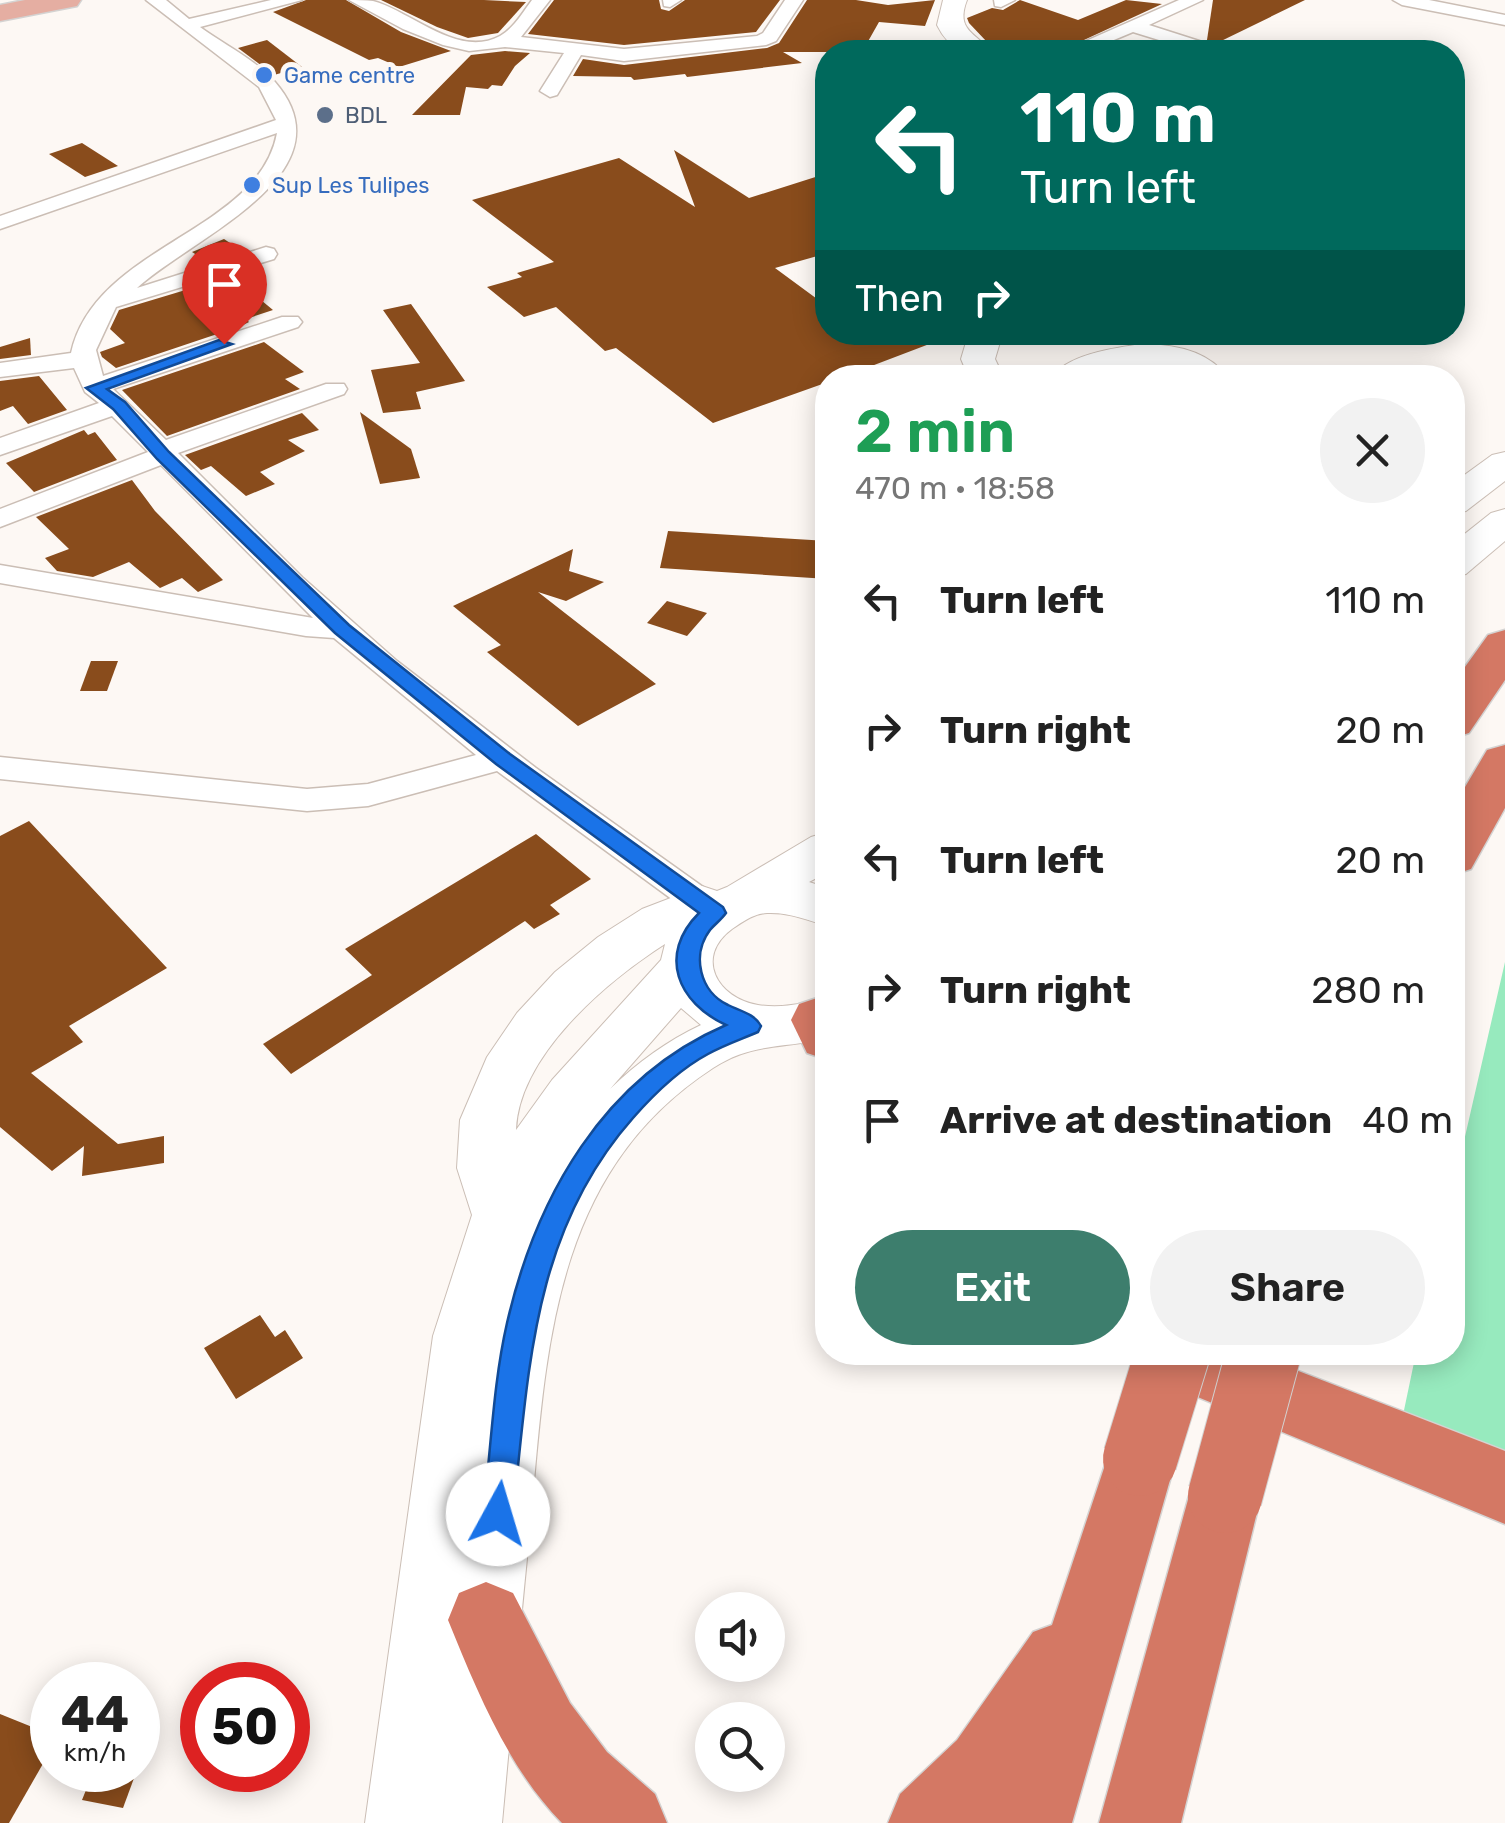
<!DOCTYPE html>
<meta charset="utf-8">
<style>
:root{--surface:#fff;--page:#f2f2f2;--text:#222;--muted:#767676;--accent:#3d7e6d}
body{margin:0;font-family:Rubik,sans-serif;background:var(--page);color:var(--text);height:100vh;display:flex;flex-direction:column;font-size:38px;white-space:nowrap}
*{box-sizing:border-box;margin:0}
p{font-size:32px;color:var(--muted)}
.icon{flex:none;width:55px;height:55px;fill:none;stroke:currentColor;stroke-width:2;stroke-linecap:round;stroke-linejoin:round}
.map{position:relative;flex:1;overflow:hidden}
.side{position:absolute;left:815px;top:365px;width:650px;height:1000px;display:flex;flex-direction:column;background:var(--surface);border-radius:40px;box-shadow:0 5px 25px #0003}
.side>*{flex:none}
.banner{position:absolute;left:815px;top:40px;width:650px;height:305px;border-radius:40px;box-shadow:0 5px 25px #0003;background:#00695c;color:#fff;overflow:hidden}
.tools{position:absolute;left:695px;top:1592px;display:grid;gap:20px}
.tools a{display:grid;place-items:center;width:90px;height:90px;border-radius:50%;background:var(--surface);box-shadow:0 5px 25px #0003;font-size:50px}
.speed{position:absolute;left:30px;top:1662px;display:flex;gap:20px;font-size:50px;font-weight:700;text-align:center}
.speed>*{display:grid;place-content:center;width:130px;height:130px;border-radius:50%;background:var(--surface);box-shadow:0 5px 25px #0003;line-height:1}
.speed small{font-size:25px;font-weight:400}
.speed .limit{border:15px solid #d22;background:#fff;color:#111}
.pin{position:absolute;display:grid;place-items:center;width:85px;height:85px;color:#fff;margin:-102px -42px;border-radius:50% 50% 50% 0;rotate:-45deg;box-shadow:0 0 10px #0007}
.pin .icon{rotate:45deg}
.me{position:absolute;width:110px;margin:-55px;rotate:6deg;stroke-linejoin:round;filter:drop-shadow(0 0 8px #0008)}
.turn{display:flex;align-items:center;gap:35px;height:210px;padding:0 40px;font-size:45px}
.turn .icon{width:130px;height:130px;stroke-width:2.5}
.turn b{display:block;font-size:70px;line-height:85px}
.then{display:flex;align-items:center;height:95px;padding:0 40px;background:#0003;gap:20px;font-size:38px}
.round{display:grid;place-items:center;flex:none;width:105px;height:105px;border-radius:52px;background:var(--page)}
.overview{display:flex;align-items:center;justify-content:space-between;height:170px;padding:0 40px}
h1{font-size:60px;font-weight:600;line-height:75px;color:#1e9e55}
.cta{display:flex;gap:20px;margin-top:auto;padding:20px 40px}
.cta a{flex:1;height:115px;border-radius:60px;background:var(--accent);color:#fff;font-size:40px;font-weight:600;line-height:115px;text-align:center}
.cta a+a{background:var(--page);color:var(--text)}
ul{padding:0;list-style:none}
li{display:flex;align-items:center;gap:30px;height:130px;padding:0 40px}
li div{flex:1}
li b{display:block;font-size:38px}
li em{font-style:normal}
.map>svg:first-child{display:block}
.green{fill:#97eabe}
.building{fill:#894c1c}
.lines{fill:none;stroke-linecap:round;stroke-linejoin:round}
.street-casing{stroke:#cbbeb5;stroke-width:3}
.secondary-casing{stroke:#cbbeb5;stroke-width:2}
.primary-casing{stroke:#d4d3d2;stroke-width:3}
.highway-casing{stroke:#d4d3d2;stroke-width:3}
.street{fill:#fff;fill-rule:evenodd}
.secondary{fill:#fff;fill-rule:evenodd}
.primary{fill:#e5aea2;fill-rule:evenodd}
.highway{fill:#d47864;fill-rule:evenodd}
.highway-bridge-casing{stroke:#d4d3d2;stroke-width:76;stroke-linecap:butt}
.highway-bridge{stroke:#d47864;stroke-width:74}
.route{fill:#1a73e8;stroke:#114b97;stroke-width:2.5}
.shop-dot{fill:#3f7fe0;stroke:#fdf8f4;stroke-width:4}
.service-dot{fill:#5c6f8a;stroke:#fdf8f4;stroke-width:4}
.labels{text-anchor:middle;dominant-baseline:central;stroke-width:10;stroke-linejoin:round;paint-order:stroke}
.far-shop-label{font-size:22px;fill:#366cbe;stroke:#fdf8f4;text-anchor:start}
.far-service-label{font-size:22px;fill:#4e5e75;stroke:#fdf8f4;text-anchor:start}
</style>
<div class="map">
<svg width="1505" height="1823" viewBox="0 0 1505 1823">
<rect width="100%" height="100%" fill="#fdf8f4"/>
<path class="green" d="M 1505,962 L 1505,1460 L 1403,1415 L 1416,1353 L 1452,1352 L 1453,1189 Z"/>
<g class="building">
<path d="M 306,0 L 346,0 L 401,32 L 451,51 L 399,67 L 378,58 L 369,60 L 273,12 Z"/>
<path d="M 381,0 L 484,0 L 526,2 L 498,33 L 468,38 L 437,27 Z"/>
<path d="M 554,0 L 659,0 L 661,9 L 669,11 L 685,0 L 780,0 L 756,32 L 624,45 L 528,34 Z"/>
<path d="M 807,0 L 856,0 L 888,5 L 935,0 L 925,26 L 879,22 L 862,52 L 783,52 L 802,63 L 687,77 L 685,74 L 634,80 L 631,77 L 573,76 L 583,59 L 624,65 L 767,48 L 779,43 Z"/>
<path d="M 1020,0 L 1078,20 L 1126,0 L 1162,4 L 1058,52 L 1015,52 L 987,42 L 969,23 L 967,18 L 992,8 L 1003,10 Z"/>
<path d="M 1213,0 L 1305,0 L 1217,43 L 1207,40 Z"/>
<path d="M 267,40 L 302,67 L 274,75 L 238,48 Z"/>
<path d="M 505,51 L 530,53 L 515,66 L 502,86 L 492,85 L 488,89 L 466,87 L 460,115 L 412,115 L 471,55 Z"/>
<path d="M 82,143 L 118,166 L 85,177 L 49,154 Z"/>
<path d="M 674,150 L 749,198 L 828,173 L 828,253 L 775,268 L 828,307 L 828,332 L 953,335 L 840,378 L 828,378 L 828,382 L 713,423 L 616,348 L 605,351 L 556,307 L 524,317 L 487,287 L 522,277 L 517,273 L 554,262 L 472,200 L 619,158 L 695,207 Z"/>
<path d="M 224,239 L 242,251 L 208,262 L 192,252 Z"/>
<path d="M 232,276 L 273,310 L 246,319 L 249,322 L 241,326 L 116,368 L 102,357 L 100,352 L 125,343 L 110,329 L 119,310 Z"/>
<path d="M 411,304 L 465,381 L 416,392 L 421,409 L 383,413 L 371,370 L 420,363 L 383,310 Z"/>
<path d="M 30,338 L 31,355 L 0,359 L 0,347 Z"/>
<path d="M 264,342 L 304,372 L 285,379 L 300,389 L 167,436 L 122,390 Z"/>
<path d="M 39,376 L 67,410 L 28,424 L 13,406 L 0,411 L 0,381 Z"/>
<path d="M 360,412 L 411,449 L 420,478 L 380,484 Z"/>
<path d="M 302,413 L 319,430 L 288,440 L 305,451 L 260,472 L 275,484 L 246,496 L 211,466 L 201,470 L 185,455 Z"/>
<path d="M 84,430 L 88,435 L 95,432 L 117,460 L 34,492 L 6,463 Z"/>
<path d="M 132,480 L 155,511 L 223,580 L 198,592 L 182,578 L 160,588 L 129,562 L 93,577 L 57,571 L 45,558 L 69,549 L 36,517 Z"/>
<path d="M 668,531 L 828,541 L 828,579 L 660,568 Z"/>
<path d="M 573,549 L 569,571 L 604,582 L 566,601 L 538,592 L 656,684 L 578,726 L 487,652 L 501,645 L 453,606 Z"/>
<path d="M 667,601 L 707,613 L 687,636 L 647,623 Z"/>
<path d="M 91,661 L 118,661 L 107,691 L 80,691 Z"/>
<path d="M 29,821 L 167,968 L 69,1026 L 83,1042 L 31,1073 L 118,1144 L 164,1136 L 164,1163 L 82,1176 L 84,1146 L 52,1171 L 0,1127 L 0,836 Z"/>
<path d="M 536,834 L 591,879 L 550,905 L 560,914 L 534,929 L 525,921 L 291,1074 L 263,1044 L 372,975 L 345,949 Z"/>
<path d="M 260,1315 L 275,1337 L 285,1330 L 303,1358 L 236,1399 L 204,1348 Z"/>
<path d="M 0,1714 L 52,1735 L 52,1748 L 9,1823 L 0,1823 Z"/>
<path d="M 94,1770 L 137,1770 L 123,1808 L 82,1800 Z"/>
</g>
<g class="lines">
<g class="street-casing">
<g id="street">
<path d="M 146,0 L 166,0 L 189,19 L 271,0 L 302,0 L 200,27 C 223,44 256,60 275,82 C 354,173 191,238 137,288 L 266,247 L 274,249 L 277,254 L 274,259 L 116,307 L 96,350 L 103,376 L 282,317 L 298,317 L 302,322 L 298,327 L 113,389 L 166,440 L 326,384 L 344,384 L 347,389 L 344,394 L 178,453 L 302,577 L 397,661 L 536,768 L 727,904 L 733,913 L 727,922 L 715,926 L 703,922 L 497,771 L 368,806 L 307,811 L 0,779 L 0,757 L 307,789 L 368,784 L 476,755 L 334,638 L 306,636 L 0,583 L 0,565 L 313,618 L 161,465 L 0,527 L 0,509 L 148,452 L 112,416 L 0,455 L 0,438 L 99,403 L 85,392 L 74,368 L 0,377 L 0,363 L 71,353 C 95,245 259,232 277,133 L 0,229 L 0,216 L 276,120 L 259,87 Z"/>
<path d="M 349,0 C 357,0 366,0 373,1 C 411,11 458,59 500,36 C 514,28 523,12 532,0 L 550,0 L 521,37 L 624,49 L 757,36 L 763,33 L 785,0 L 803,0 L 776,41 L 766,45 L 624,61 L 581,55 L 557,95 L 550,97 L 540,91 L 564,53 L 505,47 L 469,51 L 443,45 L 403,29 Z"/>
<path d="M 663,0 L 681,0 L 670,7 L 664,6 Z"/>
<path d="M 994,0 L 1015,0 L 1001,7 L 995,6 Z"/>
<path d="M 1179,0 L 1203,0 L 1149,25 L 1221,48 L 1224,52 L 1198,52 L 1133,32 L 1085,52 L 1061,52 Z"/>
<path d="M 1393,0 L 1429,0 L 1505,15 L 1505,25 L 1402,5 Z"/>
</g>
</g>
<g class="secondary-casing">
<g id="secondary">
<path d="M 943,0 L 967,0 C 955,31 976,32 991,52 C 964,52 950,51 937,25 Z"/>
<path d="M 969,332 L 1003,332 L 995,359 L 1004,378 L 969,378 L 961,359 Z"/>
<path d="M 1141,344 C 1172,344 1209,350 1228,378 L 1189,378 L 1160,365 L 1127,367 L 1098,378 L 1051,378 C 1067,354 1115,348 1141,344 Z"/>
<path d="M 1505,452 L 1505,481 L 1466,511 L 1452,514 L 1452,484 L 1492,455 Z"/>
<path d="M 1505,509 L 1505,541 L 1466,574 L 1452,577 L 1452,544 L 1491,513 Z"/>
<path d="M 828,832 L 828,872 L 809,882 L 828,888 L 828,926 C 807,920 789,912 767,913 C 753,914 744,921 732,929 C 694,957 717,998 758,1005 C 783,1009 804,1003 828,997 L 828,1038 C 784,1049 752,1042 713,1068 C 550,1174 546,1354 530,1528 C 520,1626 511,1725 502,1823 L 365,1823 L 433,1336 L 472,1215 L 457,1168 L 460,1120 L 487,1057 L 517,1013 L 555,972 L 598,937 L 642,909 L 702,886 L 717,891 L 727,887 L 811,837 ZM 665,944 L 661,960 L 552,1080 L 516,1130 C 519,1055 606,982 665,944 ZM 681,1008 L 701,1025 C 667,1041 637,1063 610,1089 Z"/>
</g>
</g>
<g class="primary-casing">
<path id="primary" d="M 25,0 L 81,0 L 77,6 L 0,21 L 0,5 Z"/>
</g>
<g class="highway-casing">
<g id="highway">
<path d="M 1505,630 L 1505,680 L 1469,733 L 1452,738 L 1452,685 L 1488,635 Z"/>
<path d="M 1505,745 L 1505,808 L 1471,869 L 1452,875 L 1452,809 L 1487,750 Z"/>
<path d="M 820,997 L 828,1000 L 828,1060 L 807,1053 L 791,1020 L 799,1004 Z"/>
<path d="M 1132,1352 L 1249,1352 L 1505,1451 L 1505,1524 L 1142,1374 Z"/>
<path d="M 1140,1425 L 1165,1435 L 1176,1459 L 1072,1823 L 888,1823 L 900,1794 L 957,1740 L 1033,1632 L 1052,1625 L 1115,1435 Z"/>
<path d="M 1225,1461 L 1251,1471 L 1261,1496 L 1181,1823 L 1099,1823 L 1189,1496 L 1199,1471 Z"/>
<path d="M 486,1582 L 513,1593 L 570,1703 L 607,1752 L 655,1794 L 667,1823 L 562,1823 C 508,1768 477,1691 448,1620 L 459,1593 Z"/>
</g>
</g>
<use href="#street" class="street"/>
<use href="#secondary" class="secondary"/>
<use href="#primary" class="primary"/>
<use href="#highway" class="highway"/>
<g class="highway-bridge-casing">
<g id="highway-bridge">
<path d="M 1140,1459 L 1173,1352"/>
<path d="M 1225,1496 L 1264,1352"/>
</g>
</g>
<use href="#highway-bridge" class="highway-bridge"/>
</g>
<path class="route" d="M 219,340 L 232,344 L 107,389 L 125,402 L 169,452 L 349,625 L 510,754 L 723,907 L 726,913 C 721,920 715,924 710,930 C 691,955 700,992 728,1005 C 740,1011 755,1014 761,1026 L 758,1032 C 742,1039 724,1045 708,1054 C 680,1069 654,1094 633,1118 C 532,1232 529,1370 513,1514 L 509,1524 L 498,1529 L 487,1524 L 483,1514 C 491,1451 493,1384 507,1323 C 536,1197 603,1078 726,1025 C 678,1003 657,955 699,913 L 496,764 L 335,633 L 157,459 L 113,409 L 86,388 Z"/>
<g class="shop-dot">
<circle cx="264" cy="75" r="10"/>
<circle cx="252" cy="185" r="10"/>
</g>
<circle class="service-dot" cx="325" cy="115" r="10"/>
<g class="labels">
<g class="far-shop-label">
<text x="284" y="75">Game centre</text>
<text x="272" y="185">Sup Les Tulipes</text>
</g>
<g class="far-service-label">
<text x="345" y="115">BDL</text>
</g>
</g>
</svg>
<div class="tools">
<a><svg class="icon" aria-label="sound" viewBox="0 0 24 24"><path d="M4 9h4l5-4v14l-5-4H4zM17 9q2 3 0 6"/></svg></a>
<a><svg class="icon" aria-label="search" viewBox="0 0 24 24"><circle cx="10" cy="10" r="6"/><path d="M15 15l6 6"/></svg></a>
</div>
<div class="speed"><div>44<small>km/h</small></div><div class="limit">50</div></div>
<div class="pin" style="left:224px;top:344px;background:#d93025"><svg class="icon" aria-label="arrive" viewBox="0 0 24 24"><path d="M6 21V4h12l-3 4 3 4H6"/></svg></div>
<svg class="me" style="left:498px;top:1514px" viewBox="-20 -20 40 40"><circle r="19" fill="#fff"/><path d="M0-13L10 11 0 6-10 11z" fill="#1a73e8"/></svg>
<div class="banner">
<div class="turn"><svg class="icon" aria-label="left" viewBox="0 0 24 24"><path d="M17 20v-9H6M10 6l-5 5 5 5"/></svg><div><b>110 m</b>Turn left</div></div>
<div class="then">Then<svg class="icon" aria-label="right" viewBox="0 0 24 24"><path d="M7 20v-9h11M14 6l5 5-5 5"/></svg></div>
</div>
<section class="side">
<div class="overview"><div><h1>2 min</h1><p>470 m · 18:58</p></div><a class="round"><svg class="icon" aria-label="close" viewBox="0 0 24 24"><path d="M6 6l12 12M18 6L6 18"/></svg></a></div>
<ul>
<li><svg class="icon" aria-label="left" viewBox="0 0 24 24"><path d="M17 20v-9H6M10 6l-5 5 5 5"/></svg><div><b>Turn left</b></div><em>110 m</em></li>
<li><svg class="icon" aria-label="right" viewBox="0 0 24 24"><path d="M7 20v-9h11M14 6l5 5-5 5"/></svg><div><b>Turn right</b></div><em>20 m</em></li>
<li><svg class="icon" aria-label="left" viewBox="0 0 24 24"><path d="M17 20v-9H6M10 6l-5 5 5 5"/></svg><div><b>Turn left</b></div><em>20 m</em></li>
<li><svg class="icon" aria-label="right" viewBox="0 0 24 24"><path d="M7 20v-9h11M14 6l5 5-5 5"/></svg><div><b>Turn right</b></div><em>280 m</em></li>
<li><svg class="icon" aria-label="arrive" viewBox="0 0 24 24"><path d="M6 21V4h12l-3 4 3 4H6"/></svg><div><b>Arrive at destination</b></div><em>40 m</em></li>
</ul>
<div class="cta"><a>Exit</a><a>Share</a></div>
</section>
</div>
